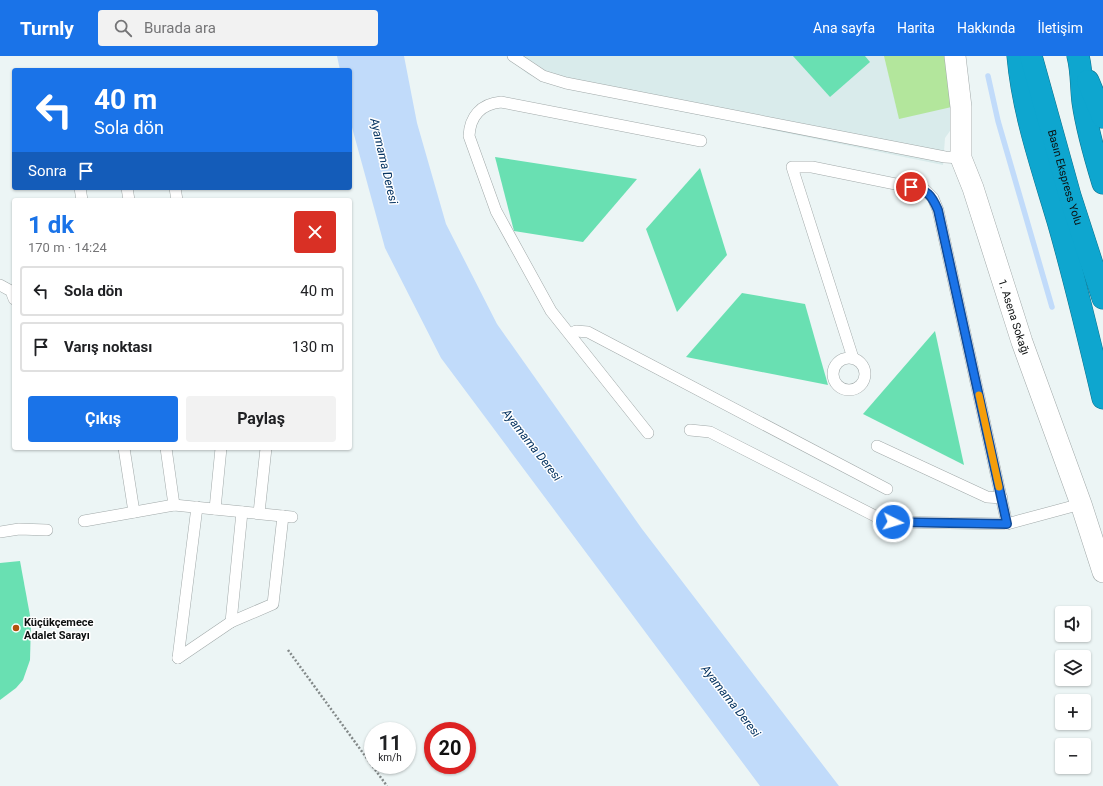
<!DOCTYPE html>
<html lang="tr">
<meta charset="utf-8">
<style>
:root{--surface:#fff;--page:#f2f2f2;--text:#202124;--muted:#757577;--line:#e0e0e0;--accent:#1a73e8}
body{margin:0;font-family:Roboto,sans-serif;background:var(--page);color:var(--text);height:100vh;display:flex;flex-direction:column;font-size:15px;white-space:nowrap}
*{box-sizing:border-box;margin:0}
p{font-size:13px;color:var(--muted)}
.icon{flex:none;width:22px;height:22px;fill:none;stroke:currentColor;stroke-width:2;stroke-linecap:round;stroke-linejoin:round}
.map{position:relative;flex:1;overflow:hidden}
.panel{position:absolute;left:12px;top:142px;width:340px;height:252px;display:flex;flex-direction:column;background:var(--surface);border-radius:4px;box-shadow:0 1px 3px #0004}
.panel>*{flex:none}
.top-card{position:absolute;left:12px;top:12px;width:340px;height:122px;border-radius:4px;box-shadow:0 1px 3px #0004;background:#1a73e8;color:#fff;overflow:hidden}
.controls{position:absolute;left:1055px;top:550px;display:grid;gap:8px}
.controls a{display:grid;place-items:center;width:36px;height:36px;border-radius:4px;background:var(--surface);box-shadow:0 1px 3px #0004;font-size:20px}
.speed{position:absolute;left:364px;top:666px;display:flex;gap:8px;font-size:20px;font-weight:700;text-align:center}
.speed>*{display:grid;place-content:center;width:52px;height:52px;border-radius:50%;background:var(--surface);box-shadow:0 1px 3px #0004;line-height:1}
.speed small{font-size:10px;font-weight:400}
.speed .limit{border:6px solid #d22;background:#fff;color:#111}
.pin{position:absolute;display:grid;place-items:center;width:34px;height:34px;color:#fff;margin:-17px;border:2px solid #fff;border-radius:50%;box-shadow:0 1px 4px #0007}
.me{position:absolute;width:44px;margin:-22px;rotate:95deg;stroke-linejoin:round;filter:drop-shadow(0 0 3px #0008)}
.turn{display:flex;align-items:center;gap:14px;height:84px;padding:0 16px;font-size:18px}
.turn .icon{width:52px;height:52px;stroke-width:2.5}
.turn b{display:block;font-size:28px;line-height:34px}
.then{display:flex;align-items:center;height:38px;padding:0 16px;background:#0003;gap:8px;font-size:15px}
.round{display:grid;place-items:center;flex:none;width:42px;height:42px;border-radius:4px;background:var(--page)}
.head{display:flex;align-items:center;justify-content:space-between;height:68px;padding:0 16px}
h1{font-size:24px;font-weight:700;line-height:30px;color:var(--accent)}
.cta{display:flex;gap:8px;margin-top:auto;padding:8px 16px}
.cta a{flex:1;height:46px;border-radius:4px;background:var(--accent);color:#fff;font-size:16px;font-weight:700;line-height:46px;text-align:center}
.cta a+a{background:var(--page);color:var(--text)}
ul{padding:0;list-style:none}
li{display:flex;align-items:center;gap:12px;height:50px;margin:0 8px 6px;padding:0 8px;border:2px solid var(--line);border-radius:4px}
li div{flex:1}
li b{display:block;font-size:15px}
li em{font-style:normal}
header{display:flex;align-items:center;gap:24px;box-sizing:border-box;height:56px;padding:0 20px;background:var(--accent);color:#fff}
header strong{font-size:19px}
nav{display:flex;gap:22px;margin-inline-start:auto;font-size:14px}
.search{width:280px;height:36px;background:var(--page);display:flex;align-items:center;gap:10px;box-sizing:border-box;padding:0 14px;border-radius:4px;color:var(--muted);font-size:15px}
.map>svg:first-child{display:block}
.built{fill:#d9ebeb}
.green{fill:#b3e69c}
.water{fill:#c1dbfa}
.lines{fill:none;stroke-linecap:round;stroke-linejoin:round}
.stream{stroke:#c1dbfa;stroke-width:5.5}
.building{fill:#69e0b2}
.lane-casing{stroke:#a1a9a9;stroke-width:12}
.street-casing{stroke:#a1a9a9;stroke-width:22}
.highway-casing{stroke:#0d718c;stroke-width:23}
.path{stroke:#838989;stroke-width:2.5;stroke-dasharray:2 2;stroke-linecap:butt}
.lane{stroke:#fff;stroke-width:11}
.street{stroke:#fff;stroke-width:21}
.highway{stroke:#0ea6cf;stroke-width:22}
.route-casing{stroke:#114b97;stroke-width:10}
.route{stroke:#1a73e8;stroke-width:7}
.slow{stroke:#f59e0b;stroke-width:7}
.poi-dot{fill:#b2520c;stroke:#fff;stroke-width:1.5}
.labels{text-anchor:middle;dominant-baseline:central;stroke-width:3;stroke-linejoin:round;paint-order:stroke}
.street-label{font-size:11px;fill:#0c0f0f;stroke:#fff}
.poi-label{font-size:11px;font-weight:bold;fill:#0c0f0f;stroke:#fff;text-anchor:start}
.water-label{font-size:12px;font-style:italic;fill:#063462;stroke:#fff}
</style>
<header>
<strong>Turnly</strong>
<div class="search"><svg class="icon" aria-label="search" viewBox="0 0 24 24"><circle cx="10" cy="10" r="6"/><path d="M15 15l6 6"/></svg>Burada ara</div>
<nav><a>Ana sayfa</a><a>Harita</a><a>Hakkında</a><a>İletişim</a></nav>
</header>
<div class="map">
<svg width="1103" height="730" viewBox="0 0 1103 730">
<rect width="100%" height="100%" fill="#ecf5f5"/>
<path class="built" d="M 506,0 L 946,0 L 956,47 L 952,72 L 945,82 L 943,109 L 562,31 L 544,26 L 528,18 Z"/>
<path class="green" d="M 884,0 L 944,0 L 956,50 L 899,63 Z"/>
<path class="water" d="M 337,0 L 404,0 L 417,67 L 446,168 L 497,268 L 642,473 L 839,730 L 760,730 L 441,302 L 385,192 L 350,64 L 350,14 L 340,14 Z"/>
<g class="lines">
<path class="stream" d="M 988,20 L 998,65 L 1052,251"/>
</g>
<g class="building">
<path d="M 793,0 L 865,0 L 870,6 L 830,41 Z"/>
<path d="M 495,101 L 637,123 L 583,186 L 514,175 Z"/>
<path d="M 700,112 L 727,199 L 677,256 L 646,173 Z"/>
<path d="M 742,237 L 805,248 L 828,329 L 686,301 Z"/>
<path d="M 935,275 L 964,409 L 863,358 Z"/>
<path d="M 20,505 L 31,565 L 30,604 L 23,624 L 16,632 L 0,644 L 0,507 Z"/>
</g>
<g class="lines">
<g class="lane-casing">
<g id="lane">
<path d="M 513,0 L 543,20 L 566,27 L 945,101 L 961,102"/>
<path d="M 80,132 L 82,144"/>
<path d="M 127,132 L 129,144"/>
<path d="M 175,132 L 177,144"/>
<path d="M 0,229 L 11,235 L 14,243"/>
<path d="M 570,278 L 576,275 L 588,276 L 887,433"/>
<circle cx="849" cy="318" r="16"/>
<path d="M 853,302 L 792,111 L 812,111 L 925,134 L 933,142 L 938,154 L 1007,468"/>
<path d="M 690,374 L 710,376 L 879,462 L 893,466 L 1007,468 L 1081,448"/>
<path d="M 648,377 L 551,255 L 496,155 L 469,80 C 470,61 480,48 501,46 L 701,85"/>
<path d="M 877,390 L 987,441 L 1002,442"/>
<path d="M 124,392 L 134,456"/>
<path d="M 166,392 L 174,449"/>
<path d="M 215,453 L 221,392"/>
<path d="M 259,457 L 266,392"/>
<path d="M 84,465 L 174,449 L 292,461"/>
<path d="M 0,476 L 19,473 L 47,474"/>
<path d="M 231,566 L 242,456"/>
<path d="M 178,602 L 231,566 L 273,548 L 283,460"/>
<path d="M 178,602 L 197,451"/>
</g>
</g>
<g class="street-casing">
<g id="street">
<path id="s1" d="M 955,0 L 961,51 L 961,102 L 973,132 L 1022,286 L 1081,448 L 1103,516"/>
</g>
</g>
<g class="highway-casing">
<g id="highway">
<path d="M 1018,0 C 1023,57 1042,111 1058,165 C 1075,224 1089,283 1103,342"/>
<path id="s2" d="M 1031,0 L 1070,140 L 1103,242"/>
<path d="M 1078,0 C 1082,15 1081,30 1083,46 C 1087,74 1095,101 1103,127"/>
<path d="M 1088,25 L 1103,61"/>
</g>
</g>
<path class="path" d="M 288,594 L 387,730"/>
<use href="#lane" class="lane"/>
<use href="#street" class="street"/>
<use href="#highway" class="highway"/>
</g>
<g class="lines">
<g class="route-casing">
<path id="route" d="M 893,466 L 1007,468 L 938,154 C 931,138 928,135 911,131"/>
</g>
<use href="#route" class="route"/>
<path class="slow" d="M 979,339 L 999,431"/>
</g>
<circle class="poi-dot" cx="16" cy="572" r="4"/>
<g class="labels">
<g class="street-label">
<text stroke="none"><textPath href="#s2" startOffset="126">Basın Ekspress Yolu</textPath></text>
<text stroke="none"><textPath href="#s1" startOffset="270">1. Asena Sokağı</textPath></text>
</g>
<g class="poi-label">
<text x="24" y="566">Küçükçemece<tspan x="24" dy="13">Adalet Sarayı</tspan></text>
</g>
<g class="water-label">
<text transform="translate(384 105) rotate(77)">Ayamama Deresi</text>
<text transform="translate(532 389) rotate(52)">Ayamama Deresi</text>
<text transform="translate(731 645) rotate(52)">Ayamama Deresi</text>
</g>
</g>
</svg>
<div class="controls">
<a><svg class="icon" aria-label="sound" viewBox="0 0 24 24"><path d="M4 9h4l5-4v14l-5-4H4zM17 9q2 3 0 6"/></svg></a>
<a><svg class="icon" aria-label="layers" viewBox="0 0 24 24"><path d="M12 4l9 5-9 5-9-5zM3 14l9 5 9-5"/></svg></a>
<a>+</a>
<a>−</a>
</div>
<div class="speed"><div>11<small>km/h</small></div><div class="limit">20</div></div>
<div class="pin" style="left:911px;top:131px;background:#d93025"><svg class="icon" aria-label="arrive" viewBox="0 0 24 24"><path d="M6 21V4h12l-3 4 3 4H6"/></svg></div>
<svg class="me" style="left:893px;top:466px" viewBox="-20 -20 40 40"><circle r="17" fill="#1a73e8" stroke="#fff" stroke-width="3"/><path d="M0-11L8 9 0 5-8 9z" fill="#fff"/></svg>
<div class="top-card">
<div class="turn"><svg class="icon" aria-label="left" viewBox="0 0 24 24"><path d="M17 20v-9H6M10 6l-5 5 5 5"/></svg><div><b>40 m</b>Sola dön</div></div>
<div class="then">Sonra<svg class="icon" aria-label="arrive" viewBox="0 0 24 24"><path d="M6 21V4h12l-3 4 3 4H6"/></svg></div>
</div>
<section class="panel">
<div class="head"><div><h1>1 dk</h1><p>170 m · 14:24</p></div><a class="round" style="background:#d93025;color:#fff"><svg class="icon" aria-label="close" viewBox="0 0 24 24"><path d="M6 6l12 12M18 6L6 18"/></svg></a></div>
<ul>
<li><svg class="icon" aria-label="left" viewBox="0 0 24 24"><path d="M17 20v-9H6M10 6l-5 5 5 5"/></svg><div><b>Sola dön</b></div><em>40 m</em></li>
<li><svg class="icon" aria-label="arrive" viewBox="0 0 24 24"><path d="M6 21V4h12l-3 4 3 4H6"/></svg><div><b>Varış noktası</b></div><em>130 m</em></li>
</ul>
<div class="cta"><a>Çıkış</a><a>Paylaş</a></div>
</section>
</div>
